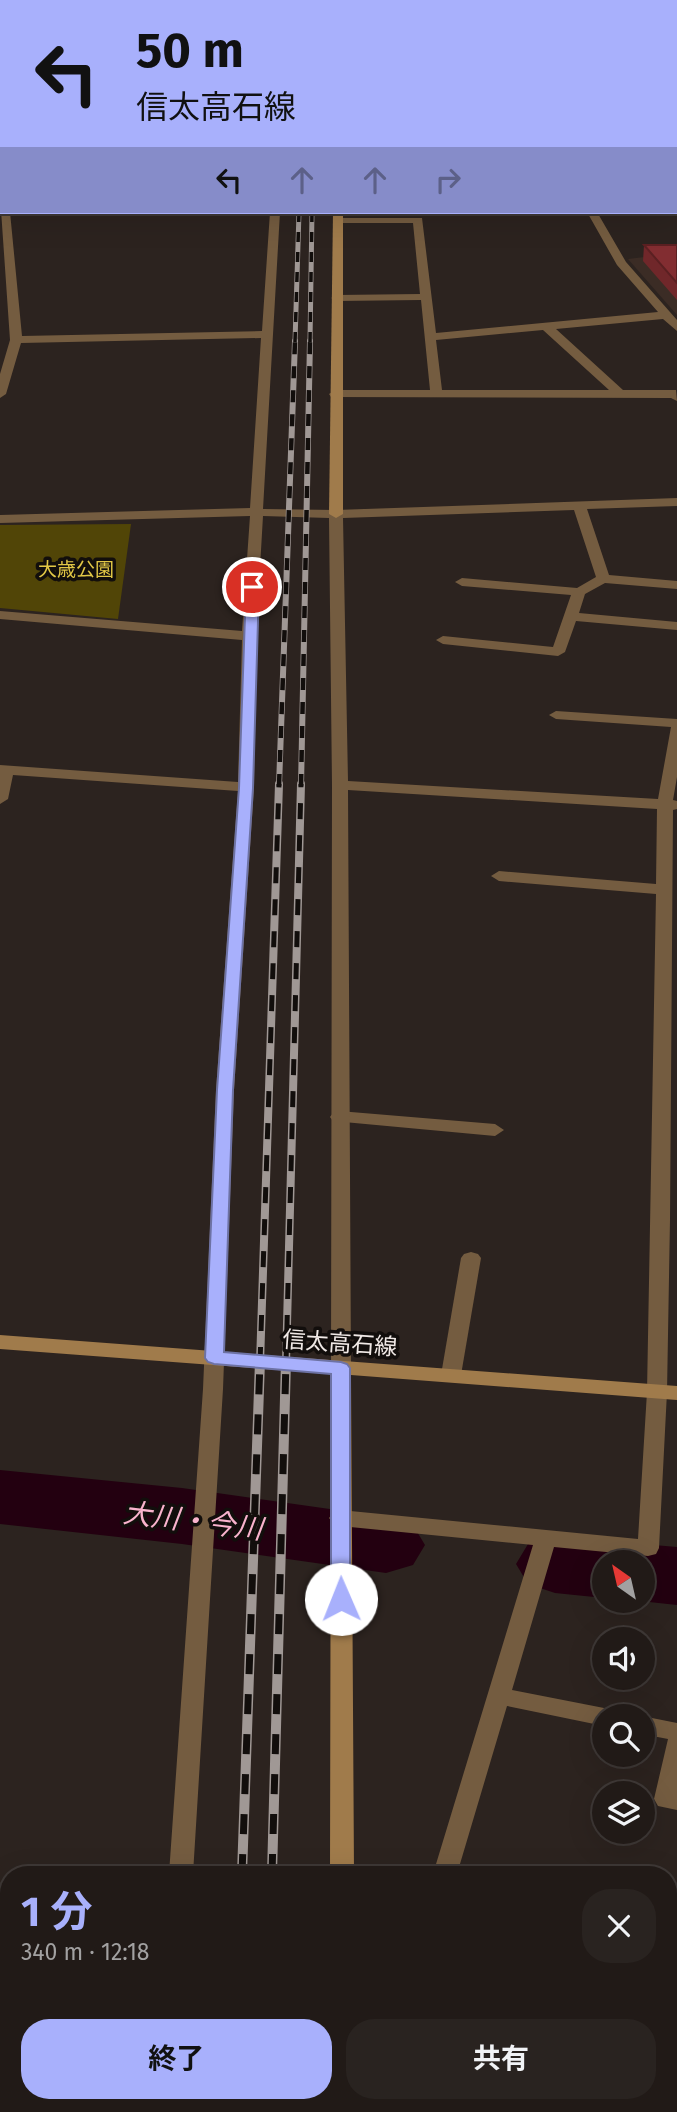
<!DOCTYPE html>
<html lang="ja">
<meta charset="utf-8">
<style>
:root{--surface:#211a17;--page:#292320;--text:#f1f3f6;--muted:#a2a1a1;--line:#3e3836;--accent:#a8b0fc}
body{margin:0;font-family:"Fira Sans","Noto Sans JP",sans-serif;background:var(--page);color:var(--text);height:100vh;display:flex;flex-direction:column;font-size:26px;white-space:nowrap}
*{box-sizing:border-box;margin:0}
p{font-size:23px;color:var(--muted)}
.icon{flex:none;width:38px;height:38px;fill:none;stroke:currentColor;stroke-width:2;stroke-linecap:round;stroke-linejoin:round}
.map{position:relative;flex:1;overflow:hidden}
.panel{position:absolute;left:0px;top:1866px;width:677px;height:247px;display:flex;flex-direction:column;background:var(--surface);border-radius:28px 28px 0 0;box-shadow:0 7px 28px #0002,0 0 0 2px var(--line)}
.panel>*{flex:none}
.guide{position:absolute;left:0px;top:0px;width:677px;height:214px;box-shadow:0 7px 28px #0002,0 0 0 2px var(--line);background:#a8b0fc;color:#111;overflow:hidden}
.needle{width:46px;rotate:326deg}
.fabs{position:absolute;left:592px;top:1550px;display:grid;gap:14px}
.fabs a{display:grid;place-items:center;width:63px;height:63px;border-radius:50%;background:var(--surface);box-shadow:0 7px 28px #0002,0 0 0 2px var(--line);font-size:35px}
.pin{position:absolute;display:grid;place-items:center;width:60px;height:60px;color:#fff;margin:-30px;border:4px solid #fff;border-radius:50%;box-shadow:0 2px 7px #0007}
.me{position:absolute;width:77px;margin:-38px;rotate:359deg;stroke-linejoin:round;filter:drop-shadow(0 0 5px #0008)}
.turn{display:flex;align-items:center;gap:24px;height:147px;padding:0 21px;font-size:32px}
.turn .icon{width:91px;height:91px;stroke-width:2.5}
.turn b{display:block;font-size:49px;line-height:60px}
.lanes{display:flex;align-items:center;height:66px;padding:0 21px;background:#0003;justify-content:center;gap:35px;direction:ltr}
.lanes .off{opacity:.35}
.round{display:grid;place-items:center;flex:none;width:74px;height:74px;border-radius:28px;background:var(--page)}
.headline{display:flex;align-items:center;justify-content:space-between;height:119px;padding:0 21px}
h1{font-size:42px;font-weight:700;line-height:52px;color:var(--accent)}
.primary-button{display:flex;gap:14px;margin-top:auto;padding:14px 21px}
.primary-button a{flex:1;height:80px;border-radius:28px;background:var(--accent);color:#111;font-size:28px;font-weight:700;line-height:80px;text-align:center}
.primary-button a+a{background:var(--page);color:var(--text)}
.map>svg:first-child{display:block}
.built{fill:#3b2c25}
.green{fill:#514507}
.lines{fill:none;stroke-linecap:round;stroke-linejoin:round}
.river{fill:#230010;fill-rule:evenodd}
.lane{fill:#745c40;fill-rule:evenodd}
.street{fill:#745c40;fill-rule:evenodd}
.secondary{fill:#a07b4b;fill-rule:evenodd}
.rail-far3-casing{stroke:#a09895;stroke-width:5}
.rail-far2-casing{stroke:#a09895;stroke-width:6}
.rail-far1-casing{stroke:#a09895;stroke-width:8}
.rail-casing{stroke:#a09895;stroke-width:10}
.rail-far3{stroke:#120e0c;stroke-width:3.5;stroke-dasharray:10;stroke-linecap:butt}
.rail-far2{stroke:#120e0c;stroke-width:4.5;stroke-dasharray:12;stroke-linecap:butt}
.rail-far1{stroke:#120e0c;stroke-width:5;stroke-dasharray:16;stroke-linecap:butt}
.rail{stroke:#120e0c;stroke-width:7;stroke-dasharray:20;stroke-linecap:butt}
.wall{fill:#70272a}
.building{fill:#822d31;stroke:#5b2022;stroke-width:2}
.route{fill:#a8b0fc;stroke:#6d72a4;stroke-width:2}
.labels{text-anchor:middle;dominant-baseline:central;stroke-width:7;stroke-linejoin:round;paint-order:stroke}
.far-park-label{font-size:19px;fill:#e2c746;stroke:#120e0c}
.street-label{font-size:23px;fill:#f0e9e6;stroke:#120e0c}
.near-water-label{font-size:28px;font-style:italic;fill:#f9b3cd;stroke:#120e0c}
</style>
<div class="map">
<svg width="677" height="2112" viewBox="0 0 677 2112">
<rect width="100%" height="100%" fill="#2c231f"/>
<path class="built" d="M 677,253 L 677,315 L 628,259 Z"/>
<path class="green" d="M 131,524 L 118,619 L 0,608 L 0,525 Z"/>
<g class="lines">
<g class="river">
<rect x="676" y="17" width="1" height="20"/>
<rect x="0" y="58" width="2" height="20"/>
<path d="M 0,1470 L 182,1488 L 386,1517 L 413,1525 L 425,1545 L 413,1565 L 386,1573 L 182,1544 L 0,1524 Z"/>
<path d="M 555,1535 L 604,1540 L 629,1548 L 642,1544 L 677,1547 L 677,1605 L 640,1601 L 642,1601 L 642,1563 L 604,1563 L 604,1598 L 555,1593 L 528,1584 L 516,1564 L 528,1544 Z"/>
</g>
<path class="lane" d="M 339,1111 L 495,1124 L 504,1130 L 495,1136 L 333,1121 L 330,1117 L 333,1113 Z"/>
<g class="street">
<path d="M 114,0 L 124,0 L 124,2 L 115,2 Z"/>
<rect x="0" y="59" width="2" height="6"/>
<path d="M 1,210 L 10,212 L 22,336 L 262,331 L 270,212 L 280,212 L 263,509 L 336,510 L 677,498 L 677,506 L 587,509 L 609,575 L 677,581 L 677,589 L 605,583 L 585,594 L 579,613 L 677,622 L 677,630 L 576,621 L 565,652 L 558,656 L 443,644 L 436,640 L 443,636 L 553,647 L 571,595 L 462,586 L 455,582 L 462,578 L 577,588 L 596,577 L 574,510 L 343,518 L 348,781 L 658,799 L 671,727 L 556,719 L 549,715 L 556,711 L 677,719 L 677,777 L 673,800 L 677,801 L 677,809 L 673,810 L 670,1220 L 667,1392 L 659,1548 L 656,1554 L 648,1556 L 554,1547 L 512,1690 L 604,1708 L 612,1711 L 615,1717 L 604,1717 L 604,1726 L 507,1706 L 457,1874 L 433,1874 L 533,1545 L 340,1526 L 333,1523 L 329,1518 L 333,1513 L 340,1510 L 638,1539 L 647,1392 L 656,894 L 499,881 L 491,876 L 499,871 L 656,884 L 657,809 L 348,790 L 351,1368 L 348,1373 L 334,1373 L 331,1368 L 332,785 L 329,518 L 263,516 L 256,636 L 254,787 L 234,1090 L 223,1389 L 193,1874 L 169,1874 L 203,1389 L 216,1090 L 238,791 L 13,775 L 8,799 L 0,804 L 0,765 L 238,782 L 242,640 L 0,619 L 0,611 L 242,631 L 250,516 L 0,523 L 0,515 L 250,508 L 261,338 L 21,343 L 6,394 L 0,398 L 0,374 L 10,340 Z"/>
<path d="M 587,212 L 597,212 L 626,262 L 677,320 L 677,331 L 663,319 L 556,329 L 623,390 L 676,390 L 677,401 L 671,398 L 331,397 L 329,394 L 335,390 L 430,390 L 421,300 L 337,301 L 331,298 L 337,295 L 420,294 L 413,223 L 338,223 L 333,220 L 334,218 L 422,218 L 436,333 L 658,312 L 617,265 ZM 543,330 L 609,390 L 442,390 L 436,340 Z"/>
<path d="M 471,1252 L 478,1254 L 481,1258 L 461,1375 L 458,1380 L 444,1380 L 441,1375 L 461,1258 L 464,1254 Z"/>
<path d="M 642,1716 L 677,1723 L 677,1810 L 658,1806 L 654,1799 L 668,1739 L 642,1734 L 642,1717 L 640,1717 Z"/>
<path d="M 154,2104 L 180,2104 L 179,2112 L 153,2112 Z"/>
<path d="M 363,2104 L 389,2104 L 386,2112 L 360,2112 Z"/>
</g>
<g class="secondary">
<rect x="336" y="0" width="10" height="2"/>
<path d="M 677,59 L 677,66 L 676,66 L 676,60 Z"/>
<rect x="0" y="186" width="2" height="6"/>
<path d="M 333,212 L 343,212 L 343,514 L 336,518 L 329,514 Z"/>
<path d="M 0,1335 L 677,1386 L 677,1400 L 351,1375 L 354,1874 L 330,1874 L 331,1374 L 0,1349 Z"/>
<rect x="330" y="2104" width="26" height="8"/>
</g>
<g class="rail-far3-casing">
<g id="rail-far3">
<path d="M 295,342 L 299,212"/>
<path d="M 310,342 L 312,212"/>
</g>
</g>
<g class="rail-far2-casing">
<g id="rail-far2">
<path d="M 279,786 L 295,341"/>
<path d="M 301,786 L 310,341"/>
</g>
</g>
<g class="rail-far1-casing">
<g id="rail-far1">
<path d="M 260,1363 L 279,784"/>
<path d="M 286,1363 L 301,784"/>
</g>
</g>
<g class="rail-casing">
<g id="rail">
<path d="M 242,1874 L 260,1361"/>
<path d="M 272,1874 L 286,1361"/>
<path d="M 235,2104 L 235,2112"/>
<path d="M 266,2112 L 267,2104"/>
</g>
</g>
<use href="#rail-far3" class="rail-far3"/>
<use href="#rail-far2" class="rail-far2"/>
<use href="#rail-far1" class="rail-far1"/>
<use href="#rail" class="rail"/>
</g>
<path class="wall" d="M 644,245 L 677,245 L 677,300 L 643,261 Z"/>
<path class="building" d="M 644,245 L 677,245 L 677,283 Z"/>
<path class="route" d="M 252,583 L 259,587 L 253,788 L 233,1090 L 224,1352 L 341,1362 L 347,1364 L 350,1368 L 350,1599 L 348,1605 L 341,1607 L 334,1605 L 331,1599 L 331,1374 L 214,1364 L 208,1362 L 205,1358 L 217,1090 L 239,788 L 246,587 Z"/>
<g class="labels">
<g class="far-park-label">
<text x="76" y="569">大歳公園</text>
</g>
<g class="street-label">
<text transform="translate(340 1343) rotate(4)">信太高石線</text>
</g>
<g class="near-water-label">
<text transform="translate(193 1521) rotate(7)">大川・今川</text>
</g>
</g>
</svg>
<div class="fabs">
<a><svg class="needle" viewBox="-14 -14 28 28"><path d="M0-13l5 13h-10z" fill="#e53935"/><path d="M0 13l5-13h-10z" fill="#a2a1a1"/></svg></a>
<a><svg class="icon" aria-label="sound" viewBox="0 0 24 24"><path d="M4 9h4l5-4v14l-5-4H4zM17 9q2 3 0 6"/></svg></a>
<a><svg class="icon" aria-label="search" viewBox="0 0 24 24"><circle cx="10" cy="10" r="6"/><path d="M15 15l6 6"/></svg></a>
<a><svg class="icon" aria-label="layers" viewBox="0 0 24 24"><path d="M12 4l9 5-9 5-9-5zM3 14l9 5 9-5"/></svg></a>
</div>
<div class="pin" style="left:252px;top:587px;background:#d93025"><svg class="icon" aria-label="arrive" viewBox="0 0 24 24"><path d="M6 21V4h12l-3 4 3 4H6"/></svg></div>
<svg class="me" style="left:341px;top:1599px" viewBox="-20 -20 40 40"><circle r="19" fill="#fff"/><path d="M0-13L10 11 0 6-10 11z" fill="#a8b0fc"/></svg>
<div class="guide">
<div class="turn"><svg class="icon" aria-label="left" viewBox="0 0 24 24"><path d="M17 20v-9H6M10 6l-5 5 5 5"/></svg><div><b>50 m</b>信太高石線</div></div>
<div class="lanes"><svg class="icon" aria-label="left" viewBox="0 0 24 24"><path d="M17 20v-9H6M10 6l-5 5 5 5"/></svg><svg class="icon off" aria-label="ahead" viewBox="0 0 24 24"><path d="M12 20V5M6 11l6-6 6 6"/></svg><svg class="icon off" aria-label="ahead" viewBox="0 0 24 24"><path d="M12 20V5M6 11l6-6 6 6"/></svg><svg class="icon off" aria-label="right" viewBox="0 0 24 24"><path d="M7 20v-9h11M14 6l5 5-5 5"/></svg></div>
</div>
<section class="panel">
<div class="headline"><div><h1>1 分</h1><p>340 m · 12:18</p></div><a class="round"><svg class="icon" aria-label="close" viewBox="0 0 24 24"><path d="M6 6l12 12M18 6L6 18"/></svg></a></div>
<div class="primary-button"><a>終了</a><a>共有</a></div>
</section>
</div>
